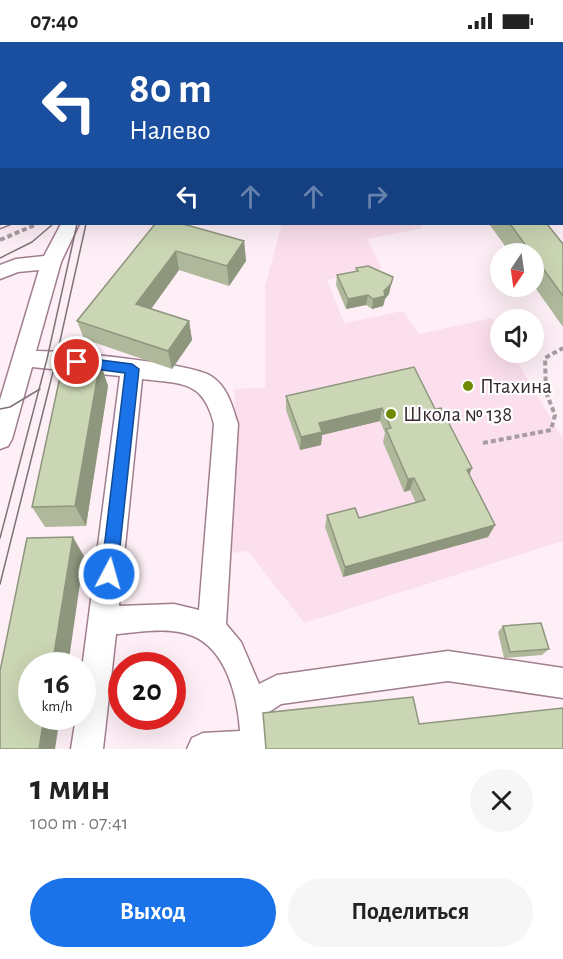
<!DOCTYPE html>
<html lang="ru">
<meta charset="utf-8">
<style>
:root{--surface:#fff;--page:#f6f6f6;--text:#222;--muted:#767676;--accent:#1a73e8}
body{margin:0;font-family:"Alegreya Sans",sans-serif;background:var(--page);color:var(--text);height:100vh;display:flex;flex-direction:column;font-size:22px;white-space:nowrap}
*{box-sizing:border-box;margin:0}
p{font-size:20px;color:var(--muted)}
.icon{flex:none;width:33px;height:33px;fill:none;stroke:currentColor;stroke-width:2;stroke-linecap:round;stroke-linejoin:round}
.map{position:relative;height:707px;overflow:hidden}
.details{display:flex;flex-direction:column;background:var(--surface);flex:1}
.details>*{flex:none}
.banner{position:absolute;left:0px;top:0px;width:564px;height:183px;box-shadow:0 6px 24px #0002;background:#1a4fa0;color:#fff;overflow:hidden}
.needle{width:39px;rotate:193deg}
.fabs{position:absolute;left:490px;top:201px;display:grid;gap:12px}
.fabs a{display:grid;place-items:center;width:54px;height:54px;border-radius:50%;background:var(--surface);box-shadow:0 6px 24px #0002;font-size:30px}
.speed{position:absolute;left:18px;top:610px;display:flex;gap:12px;font-size:30px;font-weight:700;text-align:center}
.speed>*{display:grid;place-content:center;width:78px;height:78px;border-radius:50%;background:var(--surface);box-shadow:0 6px 24px #0002;line-height:1}
.speed small{font-size:15px;font-weight:400}
.speed .limit{border:9px solid #d22;background:#fff;color:#111}
.pin{position:absolute;display:grid;place-items:center;width:51px;height:51px;color:#fff;margin:-26px;border:3px solid #fff;border-radius:50%;box-shadow:0 2px 6px #0007}
.me{position:absolute;width:66px;margin:-33px;rotate:6deg;stroke-linejoin:round;filter:drop-shadow(0 0 4px #0008)}
.turn{display:flex;align-items:center;gap:21px;height:126px;padding:0 30px;font-size:27px}
.turn .icon{width:78px;height:78px;stroke-width:2.5}
.turn b{display:block;font-size:42px;line-height:51px}
.lanes{display:flex;align-items:center;height:57px;padding:0 30px;background:#0003;justify-content:center;gap:30px;direction:ltr}
.lanes .off{opacity:.35}
.round{display:grid;place-items:center;flex:none;width:63px;height:63px;border-radius:32px;background:var(--page)}
.headline{display:flex;align-items:center;justify-content:space-between;height:102px;padding:0 30px}
h1{font-size:36px;font-weight:600;line-height:45px}
.primary-button{display:flex;gap:12px;margin-top:auto;padding:12px 30px}
.primary-button a{flex:1;height:69px;border-radius:36px;background:var(--accent);color:#fff;font-size:24px;font-weight:600;line-height:69px;text-align:center}
.primary-button a+a{background:var(--page);color:var(--text)}
.status{display:flex;justify-content:space-between;align-items:center;height:42px;padding:0 30px;background:var(--surface);direction:ltr}
.status svg{height:16px;fill:currentColor}
.map>svg:first-child{display:block}
.built{fill:#fbdfec}
.lines{fill:none;stroke-linecap:round;stroke-linejoin:round}
.minor-casing{stroke:#a17e8f;stroke-width:3}
.major-casing{stroke:#d3d0d1;stroke-width:3}
.path{stroke:#a99ba2;stroke-width:4;stroke-dasharray:5 3;stroke-linecap:butt}
.minor{fill:#fff;fill-rule:evenodd}
.major{fill:#fbd1e6;fill-rule:evenodd}
.tram{stroke:#817279;stroke-width:1.5}
.wall{fill:#afb89b}
.shaded-wall{fill:#8e967e}
.building{fill:#cbd6b4;stroke:#8e967e;stroke-width:1.5}
.route{fill:#1a73e8;stroke:#114b97;stroke-width:1.5}
.poi-dot{fill:#6f8a01;stroke:#fff;stroke-width:2}
.labels{text-anchor:middle;dominant-baseline:central;stroke-width:4.5;stroke-linejoin:round;paint-order:stroke}
.poi-label{font-size:21px;fill:#372930;stroke:#fff;text-anchor:start}
</style>
<div class="status"><b>07:40</b><svg viewBox="0 0 49 12"><path d="M0 12V9h3v3zM5 12V6h3v6zM10 12V3h3v9zM15 12V0h3v12zM26 1h20v11H26zM47 4h2v5h-2z"/></svg></div>
<div class="map">
<svg width="563" height="707" viewBox="0 0 563 707">
<rect width="100%" height="100%" fill="#feeff6"/>
<path class="built" d="M 282,182 L 419,182 L 423,186 L 367,197 L 382,226 L 327,238 L 344,281 L 403,269 L 419,292 L 492,276 L 501,291 L 501,310 L 512,311 L 563,397 L 563,499 L 304,581 L 248,509 L 232,511 L 235,347 L 265,346 L 265,244 Z"/>
<g class="lines">
<g class="minor-casing">
<g id="minor">
<path d="M 217,0 L 233,0 L 234,2 L 218,2 Z"/>
<path d="M 510,0 L 526,0 L 509,2 Z"/>
<path d="M 2,98 L 2,109 L 0,109 L 0,99 Z"/>
<rect x="0" y="151" width="2" height="12"/>
<path d="M 2,173 L 2,182 L 10,182 L 0,186 Z"/>
<path d="M 61,182 L 79,182 L 61,220 L 36,309 C 64,309 192,321 211,334 C 228,345 232,364 238,382 L 226,582 L 241,600 L 259,642 L 277,633 L 448,609 L 563,626 L 563,656 L 448,639 L 281,662 L 269,670 L 273,707 L 187,707 L 192,696 L 203,691 L 240,689 C 238,657 227,608 193,594 C 170,584 140,590 116,592 L 103,707 L 71,707 L 76,675 L 82,675 L 82,627 L 120,334 L 32,325 L 12,397 L 8,404 L 0,407 L 0,358 L 39,228 L 18,230 L 0,237 L 0,223 L 16,217 L 44,214 ZM 142,337 C 182,342 203,338 214,382 L 199,568 L 174,562 L 119,564 Z"/>
</g>
</g>
<g class="major-casing">
<g id="major">
<path d="M 517,0 L 536,0 L 537,2 L 518,2 Z"/>
<rect x="562" y="31" width="1" height="12"/>
</g>
</g>
<g class="path">
<path d="M 0,198 L 37,182"/>
<path d="M 483,401 L 551,388 L 555,373 L 546,350 L 545,316 L 563,306"/>
</g>
<use href="#minor" class="minor"/>
<use href="#major" class="major"/>
<g class="tram">
<path d="M 0,216 L 32,200 L 53,182"/>
<path d="M 0,367 L 10,365 L 40,347"/>
<path d="M 0,496 L 47,317 L 77,182"/>
<path d="M 0,542 L 54,326 L 86,182"/>
</g>
</g>
<g class="wall">
<path d="M 0,0 L 54,0 L 37,0 L 37,2 L 2,2 L 2,5 L 0,5 Z"/>
<path d="M 452,0 L 505,0 L 506,2 L 453,2 Z"/>
<rect x="0" y="48" width="2" height="48"/>
<path d="M 155,182 L 244,199 L 246,219 L 229,244 L 179,228 L 151,267 L 189,279 L 192,298 L 172,327 L 84,297 L 77,279 Z"/>
<path d="M 489,182 L 547,182 L 563,202 L 563,285 L 534,244 L 534,212 L 511,212 Z"/>
<path d="M 356,226 L 389,252 L 385,257 L 383,264 L 372,267 L 366,263 L 346,267 L 336,243 L 337,233 L 356,230 Z"/>
<path d="M 100,320 L 108,344 L 86,484 L 45,485 L 32,465 Z"/>
<path d="M 414,325 L 495,483 L 488,495 L 343,535 L 325,485 L 327,473 L 359,476 L 416,461 L 410,448 L 404,450 L 383,400 L 385,391 L 380,379 L 322,393 L 321,403 L 300,408 L 286,368 L 286,354 Z"/>
<path d="M 503,584 L 549,607 L 542,613 L 504,616 L 498,590 Z"/>
</g>
<g class="shaded-wall">
<path d="M 26,0 L 37,0 L 37,2 L 27,2 Z"/>
<path d="M 468,0 L 494,0 L 493,2 L 468,2 Z"/>
<path d="M 563,74 L 563,99 L 562,99 L 562,75 Z"/>
<path d="M 244,199 L 246,219 L 229,244 L 227,224 Z"/>
<path d="M 176,209 L 179,228 L 141,281 L 136,262 Z"/>
<path d="M 393,235 L 389,252 L 385,257 L 383,264 L 372,267 L 373,257 L 384,249 Z"/>
<path d="M 368,253 L 366,263 L 346,267 L 348,257 Z"/>
<path d="M 189,279 L 192,298 L 172,327 L 168,309 Z"/>
<path d="M 100,320 L 108,344 L 86,484 L 75,464 Z"/>
<path d="M 382,366 L 380,379 L 322,393 L 321,403 L 300,408 L 301,395 L 319,381 Z"/>
<path d="M 472,426 L 467,439 L 467,428 Z"/>
<path d="M 414,436 L 410,448 L 404,450 L 408,437 Z"/>
<path d="M 495,483 L 488,495 L 343,535 L 345,525 Z"/>
<path d="M 73,495 L 84,514 L 68,624 L 52,624 Z"/>
<path d="M 44,675 L 60,675 L 55,707 L 39,707 Z"/>
</g>
<g class="building">
<path d="M 139,0 L 164,0 L 164,2 L 138,2 Z"/>
<path d="M 493,0 L 505,0 L 506,2 L 483,2 Z"/>
<rect x="0" y="48" width="2" height="17"/>
<path d="M 155,182 L 183,182 L 244,199 L 227,224 L 176,209 L 136,262 L 189,279 L 168,309 L 77,279 Z"/>
<path d="M 510,182 L 547,182 L 563,202 L 563,254 L 534,214 L 534,212 L 532,212 Z"/>
<path d="M 368,224 L 393,235 L 391,242 L 384,249 L 385,254 L 373,257 L 368,253 L 348,257 L 337,233 L 358,229 L 356,226 Z"/>
<path d="M 100,320 L 75,464 L 32,465 L 63,321 Z"/>
<path d="M 414,325 L 435,367 L 441,366 L 472,426 L 467,428 L 495,483 L 345,525 L 327,473 L 355,466 L 359,476 L 425,458 L 414,436 L 408,437 L 386,387 L 391,386 L 382,366 L 319,381 L 322,390 L 301,395 L 286,354 Z"/>
<path d="M 73,495 L 52,624 L 32,624 L 32,675 L 44,675 L 39,707 L 0,707 L 0,629 L 27,496 Z"/>
<path d="M 541,581 L 549,607 L 510,610 L 503,584 Z"/>
<path d="M 413,655 L 419,682 L 563,666 L 563,707 L 266,707 L 263,671 Z"/>
</g>
<path class="route" d="M 77,315 L 132,322 L 139,327 L 117,532 L 115,538 L 109,540 L 103,538 L 101,532 L 125,331 L 72,324 L 70,320 Z"/>
<g class="poi-dot">
<circle cx="468" cy="344" r="6"/>
<circle cx="391" cy="372" r="6"/>
</g>
<g class="labels">
<g class="poi-label">
<text x="480" y="344">Птахина</text>
<text x="403" y="372">Школа № 138</text>
</g>
</g>
</svg>
<div class="fabs">
<a><svg class="needle" viewBox="-14 -14 28 28"><path d="M0-13l5 13h-10z" fill="#e53935"/><path d="M0 13l5-13h-10z" fill="#767676"/></svg></a>
<a><svg class="icon" aria-label="sound" viewBox="0 0 24 24"><path d="M4 9h4l5-4v14l-5-4H4zM17 9q2 3 0 6"/></svg></a>
</div>
<div class="speed"><div>16<small>km/h</small></div><div class="limit">20</div></div>
<div class="pin" style="left:77px;top:320px;background:#d93025"><svg class="icon" aria-label="arrive" viewBox="0 0 24 24"><path d="M6 21V4h12l-3 4 3 4H6"/></svg></div>
<svg class="me" style="left:109px;top:532px" viewBox="-20 -20 40 40"><circle r="17" fill="#1a73e8" stroke="#fff" stroke-width="3"/><path d="M0-11L8 9 0 5-8 9z" fill="#fff"/></svg>
<div class="banner">
<div class="turn"><svg class="icon" aria-label="left" viewBox="0 0 24 24"><path d="M17 20v-9H6M10 6l-5 5 5 5"/></svg><div><b>80 m</b>Налево</div></div>
<div class="lanes"><svg class="icon" aria-label="left" viewBox="0 0 24 24"><path d="M17 20v-9H6M10 6l-5 5 5 5"/></svg><svg class="icon off" aria-label="ahead" viewBox="0 0 24 24"><path d="M12 20V5M6 11l6-6 6 6"/></svg><svg class="icon off" aria-label="ahead" viewBox="0 0 24 24"><path d="M12 20V5M6 11l6-6 6 6"/></svg><svg class="icon off" aria-label="right" viewBox="0 0 24 24"><path d="M7 20v-9h11M14 6l5 5-5 5"/></svg></div>
</div>
</div>
<section class="details">
<div class="headline"><div><h1>1 мин</h1><p>100 m · 07:41</p></div><a class="round"><svg class="icon" aria-label="close" viewBox="0 0 24 24"><path d="M6 6l12 12M18 6L6 18"/></svg></a></div>
<div class="primary-button"><a>Выход</a><a>Поделиться</a></div>
</section>
